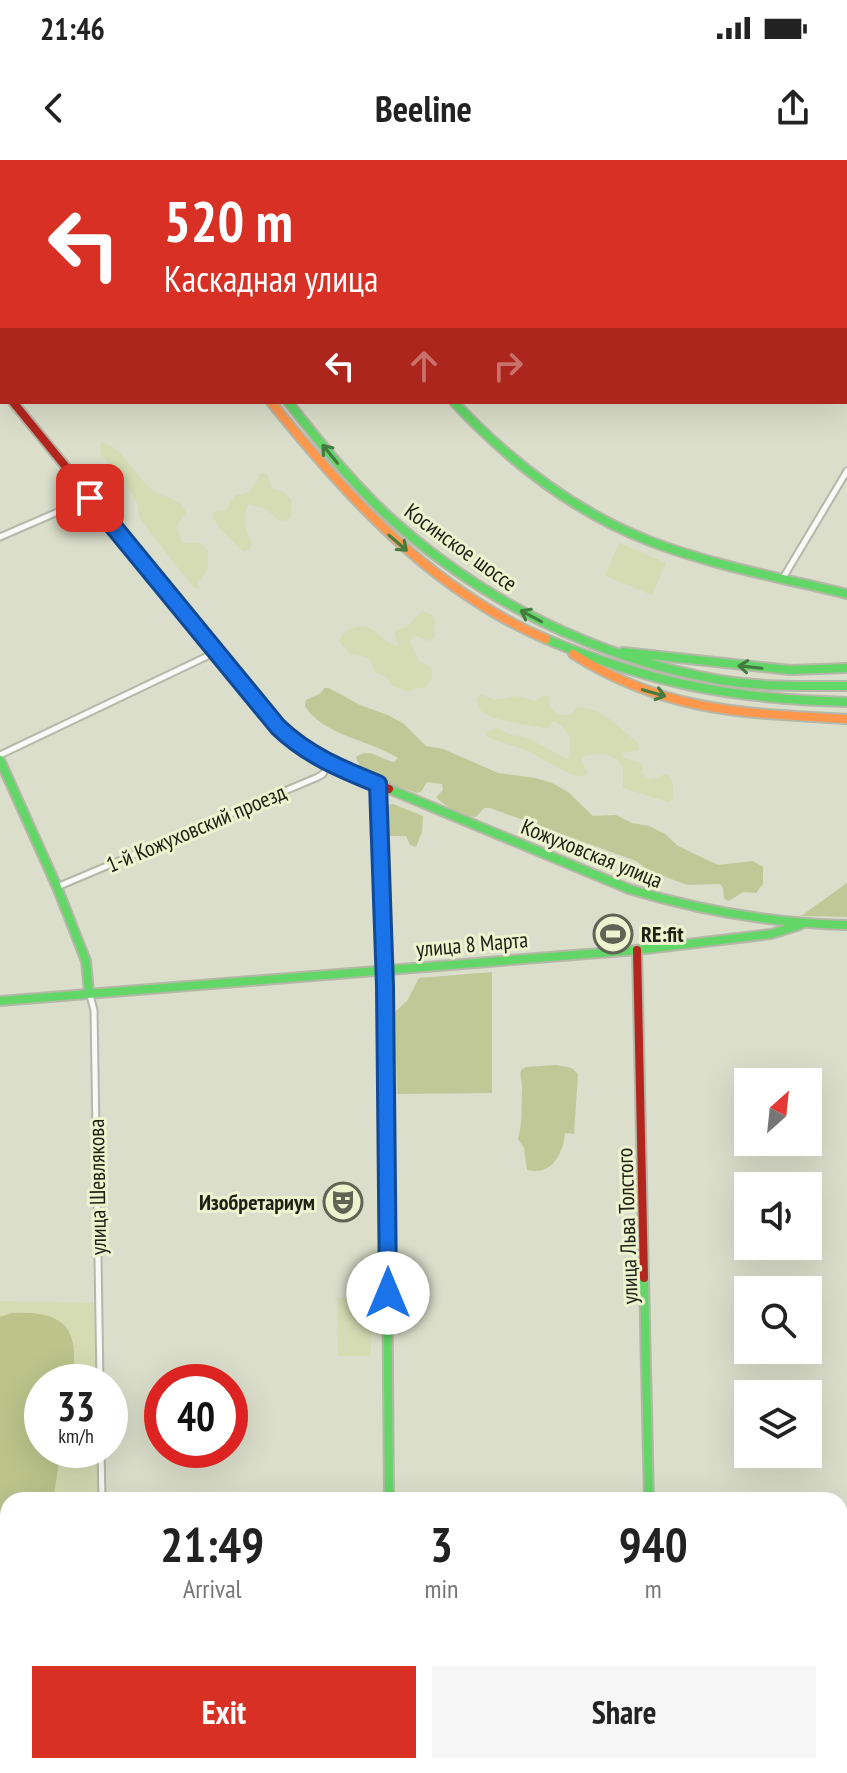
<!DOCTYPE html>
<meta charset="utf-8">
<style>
:root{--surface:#fff;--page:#f6f6f6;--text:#222;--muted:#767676;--accent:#d93025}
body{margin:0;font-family:"PT Sans Narrow",sans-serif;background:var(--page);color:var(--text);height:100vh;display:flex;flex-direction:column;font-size:30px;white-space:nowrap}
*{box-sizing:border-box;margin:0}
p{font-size:26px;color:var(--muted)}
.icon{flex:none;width:44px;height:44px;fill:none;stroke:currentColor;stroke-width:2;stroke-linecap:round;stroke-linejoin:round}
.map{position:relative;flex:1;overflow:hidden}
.sheet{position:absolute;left:0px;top:1332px;width:848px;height:282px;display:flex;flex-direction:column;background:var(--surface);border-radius:24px 24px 0 0;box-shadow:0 8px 32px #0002}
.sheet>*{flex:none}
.hud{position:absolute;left:0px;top:0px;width:848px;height:244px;box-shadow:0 8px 32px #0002;background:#d93025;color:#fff;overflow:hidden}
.needle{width:52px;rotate:27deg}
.buttons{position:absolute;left:734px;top:908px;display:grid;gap:16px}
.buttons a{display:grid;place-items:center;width:88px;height:88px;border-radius:0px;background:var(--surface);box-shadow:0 8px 32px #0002;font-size:40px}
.speed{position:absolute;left:24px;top:1204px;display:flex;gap:16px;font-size:40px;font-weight:700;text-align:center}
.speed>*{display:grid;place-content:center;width:104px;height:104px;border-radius:50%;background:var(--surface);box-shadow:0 8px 32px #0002;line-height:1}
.speed small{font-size:20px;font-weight:400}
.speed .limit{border:12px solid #d22;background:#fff;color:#111}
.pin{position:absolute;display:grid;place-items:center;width:68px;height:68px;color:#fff;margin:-34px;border-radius:16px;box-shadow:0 4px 12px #0006}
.me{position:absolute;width:88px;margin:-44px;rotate:0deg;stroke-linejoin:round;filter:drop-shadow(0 0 6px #0008)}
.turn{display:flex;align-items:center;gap:28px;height:168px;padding:0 32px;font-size:36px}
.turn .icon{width:104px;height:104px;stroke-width:2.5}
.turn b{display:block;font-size:56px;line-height:68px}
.lanes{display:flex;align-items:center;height:76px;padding:0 32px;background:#0003;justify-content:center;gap:40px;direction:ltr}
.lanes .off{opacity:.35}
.eta{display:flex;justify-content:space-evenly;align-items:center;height:136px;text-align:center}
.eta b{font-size:48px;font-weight:700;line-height:56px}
.primary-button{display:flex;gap:16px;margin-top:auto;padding:16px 32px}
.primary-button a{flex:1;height:92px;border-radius:0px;background:var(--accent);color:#fff;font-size:32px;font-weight:700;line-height:92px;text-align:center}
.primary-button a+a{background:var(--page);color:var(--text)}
.status{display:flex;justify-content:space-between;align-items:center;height:56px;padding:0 40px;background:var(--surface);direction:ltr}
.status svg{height:22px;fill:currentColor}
header{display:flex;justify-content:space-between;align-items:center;height:104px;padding:0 32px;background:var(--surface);font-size:36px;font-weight:700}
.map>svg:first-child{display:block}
.green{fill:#d5dbb3}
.forest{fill:#c1c897}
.water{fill:#bcc48c}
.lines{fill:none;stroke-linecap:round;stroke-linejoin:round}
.street-casing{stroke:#b5b7a8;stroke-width:9}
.fast-casing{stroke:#b5b7a8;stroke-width:12}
.slow-casing{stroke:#b5b7a8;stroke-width:12}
.jam-casing{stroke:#b5b7a8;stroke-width:12}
.street{stroke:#f9faf7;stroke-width:5}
.fast{stroke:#63d668;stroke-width:8}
.slow{stroke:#ff974d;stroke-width:8}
.jam{stroke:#b3261e;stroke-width:8}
.oneway{stroke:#427c3e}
.route-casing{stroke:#114b97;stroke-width:20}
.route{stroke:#1a73e8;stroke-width:14}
.labels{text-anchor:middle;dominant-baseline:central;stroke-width:6;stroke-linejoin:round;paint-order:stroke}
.street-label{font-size:22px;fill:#202215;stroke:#edf3cf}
.poi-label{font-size:22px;font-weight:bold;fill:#202215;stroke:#edf3cf;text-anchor:start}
</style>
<div class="status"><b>21:46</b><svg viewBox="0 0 49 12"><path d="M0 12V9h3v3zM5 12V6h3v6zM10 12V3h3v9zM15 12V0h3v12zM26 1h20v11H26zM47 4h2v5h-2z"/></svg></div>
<header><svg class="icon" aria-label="back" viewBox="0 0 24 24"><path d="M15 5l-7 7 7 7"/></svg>Beeline<svg class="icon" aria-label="share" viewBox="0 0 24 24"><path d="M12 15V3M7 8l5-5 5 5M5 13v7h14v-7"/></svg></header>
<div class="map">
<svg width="847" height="1613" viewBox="0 0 847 1613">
<rect width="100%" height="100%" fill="#dadeca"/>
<g class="green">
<path d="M 101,282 C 123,287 135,315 151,329 C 164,339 180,337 186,353 L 176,367 L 182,383 L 199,383 L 208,391 L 208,409 L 198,423 L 199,429 L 194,428 L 140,359 L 137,343 L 123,319 L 100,293 Z"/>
<path d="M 261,313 L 267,314 L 272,329 L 283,332 L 292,340 L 291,356 L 287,360 L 280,361 L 266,349 L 249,344 C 241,354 247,374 252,385 L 249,390 L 243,391 L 217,366 L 213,355 L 216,350 L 226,351 L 234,336 L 250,332 Z"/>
<path d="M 619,383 L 666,403 L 652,435 L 605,416 Z"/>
<path d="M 422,451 L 432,455 L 435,461 L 434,478 L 429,481 L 413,475 L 410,481 L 418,500 L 432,509 L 432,520 L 424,528 L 414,528 L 410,532 L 393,526 L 386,517 L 375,512 L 371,501 L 367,497 L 350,494 L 339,481 C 342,474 345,471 353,468 C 376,460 380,485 399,486 L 395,475 L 396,470 L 407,467 Z"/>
<path d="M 480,534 L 495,540 L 518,536 L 535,541 L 544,535 L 549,537 L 550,548 L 558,555 L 570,555 L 578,547 C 604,548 620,569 639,584 L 638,590 L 622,593 L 624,598 L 640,603 L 643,607 L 641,613 L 650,620 L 666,614 C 676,619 672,628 673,638 L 668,642 L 623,628 L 623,606 C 613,593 596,591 581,598 L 587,613 L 582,617 L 566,612 L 528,591 L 489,578 L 486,573 L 496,568 L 512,575 L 528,578 L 567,599 C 574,583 570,569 554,561 L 546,569 C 523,562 500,564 481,551 L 477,540 Z"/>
<path d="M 337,1138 L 371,1138 L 371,1196 L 338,1196 Z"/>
<path d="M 0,1141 L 96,1143 L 97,1222 L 42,1222 L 42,1290 L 98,1290 L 99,1340 L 8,1340 L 8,1606 L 29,1606 L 29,1613 L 0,1613 Z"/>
</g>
<g class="forest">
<path d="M 324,528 L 329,528 L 360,545 L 388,555 L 404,564 L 426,586 L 443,589 L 498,613 L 535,618 L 552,623 L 568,632 L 593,656 L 616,655 L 632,663 L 649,666 L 665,674 L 678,686 L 718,705 L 753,701 L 763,707 L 763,724 L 756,733 L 743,732 L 729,741 L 724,739 L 723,728 L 720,724 L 687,725 L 650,711 L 636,701 L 490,648 L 484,648 L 476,657 C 462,657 446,647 436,637 L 443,630 L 442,624 L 427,622 L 421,632 L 416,633 C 398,625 360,617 356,597 C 370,587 379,599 394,602 L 398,598 C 370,580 322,575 305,546 L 306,540 L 321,533 Z"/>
<path d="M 393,644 L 423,656 L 422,672 L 416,687 L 410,685 L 406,676 L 384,676 L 381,655 L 384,645 Z"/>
<path d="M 847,723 L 847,757 L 801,756 Z"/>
<path d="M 492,812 L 492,933 L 397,934 L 395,852 L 407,841 L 419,818 Z"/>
<path d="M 556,905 L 572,908 L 578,914 L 574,974 L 565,973 C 563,994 552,1016 527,1010 L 524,988 L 518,979 C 523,961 521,947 522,931 C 523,923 519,918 521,910 L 526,907 Z"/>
</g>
<g class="water">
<path d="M 12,1153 C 67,1151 80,1169 72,1222 L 42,1222 L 42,1290 L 61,1290 L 53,1340 L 8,1340 L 8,1395 L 0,1394 L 0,1157 Z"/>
<path d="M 0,1421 L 8,1424 L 8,1606 L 18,1606 L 17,1613 L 0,1613 Z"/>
</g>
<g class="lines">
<g class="street-casing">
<g id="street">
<path d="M 0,377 L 90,338"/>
<path d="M 783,418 L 847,311"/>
<path d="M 0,595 L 216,492"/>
<path d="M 57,727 L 318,617 L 323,614 L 328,604"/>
<path d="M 89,832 L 94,850 L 100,1222"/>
<path d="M 101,1290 L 102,1340"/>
</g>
</g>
<g class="fast-casing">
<g id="fast">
<path d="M 34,0 L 37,2"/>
<path d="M 60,0 L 63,2"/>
<path d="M 11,2 L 19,0"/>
<path d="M 0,12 L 2,9"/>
<path d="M 0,227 L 2,229"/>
<path d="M 288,242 C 319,281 351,322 388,356 C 481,441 596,498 720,520 C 762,527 805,526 847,526"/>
<path d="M 454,242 C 509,301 576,353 652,382 C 715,406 782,418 847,434"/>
<path d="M 546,479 C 652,524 733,539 847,542"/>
<path d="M 623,492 L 790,510 L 847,508"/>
<path d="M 0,600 L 57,727 L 86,801 L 89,832"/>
<path d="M 378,624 L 385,826 L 389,1340"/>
<path d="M 389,629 L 629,729 C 701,751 772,763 847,765"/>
<path d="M 0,841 L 637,790 L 771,774 L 800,765"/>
<path d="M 644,1118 L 649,1340"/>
<path d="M 394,1606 L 394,1613"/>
</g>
</g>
<g class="slow-casing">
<g id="slow">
<path d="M 254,0 L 256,2"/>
<path d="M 541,2 L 542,0"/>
<path d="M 0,4 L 2,0"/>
<path d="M 271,242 C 347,337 432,430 546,479"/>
<path d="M 573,494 C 665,552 742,553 847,559"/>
<path d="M 641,1606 L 641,1613"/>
</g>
</g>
<g class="jam-casing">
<g id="jam">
<path d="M 13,242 L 278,567 L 328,604 L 389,629"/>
<path d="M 637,790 L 644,1118"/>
</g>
</g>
<use href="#street" class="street"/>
<use href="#fast" class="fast"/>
<use href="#slow" class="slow"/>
<use href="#jam" class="jam"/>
</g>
<defs><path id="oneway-shaft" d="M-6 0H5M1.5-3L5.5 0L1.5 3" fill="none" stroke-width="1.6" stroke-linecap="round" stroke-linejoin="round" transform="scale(2)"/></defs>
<g class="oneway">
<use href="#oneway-shaft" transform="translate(330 294) rotate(-129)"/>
<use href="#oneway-shaft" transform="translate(398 383) rotate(41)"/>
<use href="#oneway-shaft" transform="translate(531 456) rotate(-152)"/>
<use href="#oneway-shaft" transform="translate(750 507) rotate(-174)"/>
<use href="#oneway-shaft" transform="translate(654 533) rotate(16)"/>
</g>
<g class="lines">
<g class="route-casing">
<path id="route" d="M 90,338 L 278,567 C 307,595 341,609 378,624 L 385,826 L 388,1133"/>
</g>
<use href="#route" class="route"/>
</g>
<defs>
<g id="stadium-ring" transform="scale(2)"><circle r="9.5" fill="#edf3cf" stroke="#616454" stroke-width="1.5"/><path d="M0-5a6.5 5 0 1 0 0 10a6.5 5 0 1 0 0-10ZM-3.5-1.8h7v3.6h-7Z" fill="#616454"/></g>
<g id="theatre-ring" transform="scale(2)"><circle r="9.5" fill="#edf3cf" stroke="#616454" stroke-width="1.5"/><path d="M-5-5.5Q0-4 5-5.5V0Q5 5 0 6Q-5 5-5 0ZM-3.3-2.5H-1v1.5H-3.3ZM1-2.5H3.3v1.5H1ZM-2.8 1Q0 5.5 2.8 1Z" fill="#616454"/></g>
</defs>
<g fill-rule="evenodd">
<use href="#stadium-ring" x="613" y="774"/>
<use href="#theatre-ring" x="343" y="1042"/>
</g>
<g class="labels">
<g class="street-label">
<text transform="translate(461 387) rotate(36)">Косинское шоссе</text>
<text transform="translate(196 668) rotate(-23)">1-й Кожуховский проезд</text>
<text transform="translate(592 693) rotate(22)">Кожуховская улица</text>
<text transform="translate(472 784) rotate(-5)">улица 8 Марта</text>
<text transform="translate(97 1027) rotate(-91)">улица Шевлякова</text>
<text transform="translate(627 1066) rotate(-92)">улица Льва Толстого</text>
</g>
<g class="poi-label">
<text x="641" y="774">RE:fit</text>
<text x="315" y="1042" text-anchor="end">Изобретариум</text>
</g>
</g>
</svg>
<div class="buttons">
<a><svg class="needle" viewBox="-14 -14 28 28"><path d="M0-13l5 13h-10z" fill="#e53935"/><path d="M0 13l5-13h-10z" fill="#767676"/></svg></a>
<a><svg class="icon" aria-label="sound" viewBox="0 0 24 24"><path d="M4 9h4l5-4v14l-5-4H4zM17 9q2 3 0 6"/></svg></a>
<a><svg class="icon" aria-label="search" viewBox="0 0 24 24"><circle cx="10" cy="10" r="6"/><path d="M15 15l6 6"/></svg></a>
<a><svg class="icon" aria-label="layers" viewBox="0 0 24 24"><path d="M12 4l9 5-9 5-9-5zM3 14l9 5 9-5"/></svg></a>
</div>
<div class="speed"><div>33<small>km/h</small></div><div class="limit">40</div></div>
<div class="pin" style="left:90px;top:338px;background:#d93025"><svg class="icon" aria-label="arrive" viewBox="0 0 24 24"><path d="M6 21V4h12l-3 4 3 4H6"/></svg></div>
<svg class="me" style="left:388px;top:1133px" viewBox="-20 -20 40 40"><circle r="19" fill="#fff"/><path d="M0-13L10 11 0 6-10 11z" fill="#1a73e8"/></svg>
<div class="hud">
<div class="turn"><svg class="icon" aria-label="left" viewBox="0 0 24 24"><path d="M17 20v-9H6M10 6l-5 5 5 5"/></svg><div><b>520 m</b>Каскадная улица</div></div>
<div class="lanes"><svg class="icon" aria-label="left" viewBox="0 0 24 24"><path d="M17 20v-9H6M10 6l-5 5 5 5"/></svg><svg class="icon off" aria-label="ahead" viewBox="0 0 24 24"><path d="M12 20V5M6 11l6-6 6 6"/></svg><svg class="icon off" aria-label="right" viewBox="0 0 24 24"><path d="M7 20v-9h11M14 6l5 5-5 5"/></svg></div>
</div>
<section class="sheet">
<div class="eta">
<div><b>21:49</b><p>Arrival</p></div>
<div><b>3</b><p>min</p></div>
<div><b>940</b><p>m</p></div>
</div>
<div class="primary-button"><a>Exit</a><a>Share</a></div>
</section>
</div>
